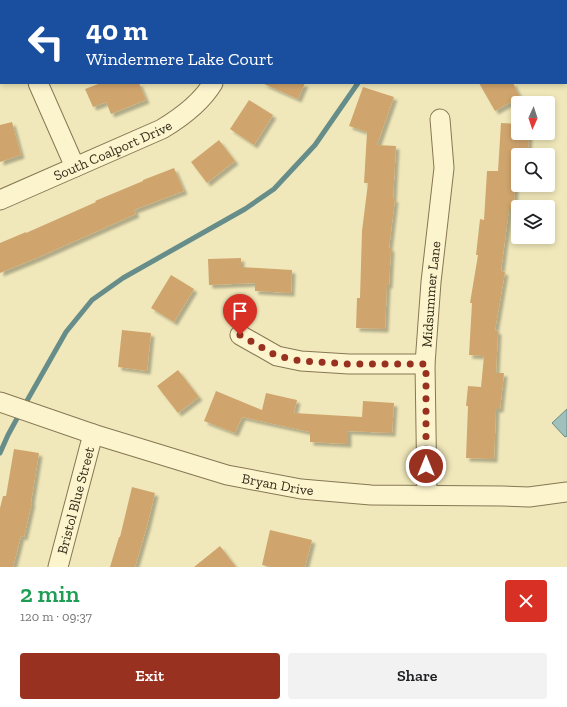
<!DOCTYPE html>
<meta charset="utf-8">
<style>
:root{--surface:#fff;--page:#f2f2f2;--text:#202124;--muted:#757577;--accent:#993121}
body{margin:0;font-family:"Zilla Slab",serif;background:var(--page);color:var(--text);height:100vh;display:flex;flex-direction:column;font-size:15px;white-space:nowrap}
*{box-sizing:border-box;margin:0}
p{font-size:13px;color:var(--muted)}
.icon{flex:none;width:22px;height:22px;fill:none;stroke:currentColor;stroke-width:2;stroke-linecap:round;stroke-linejoin:round}
.map{position:relative;height:567px;overflow:hidden}
.panel{display:flex;flex-direction:column;background:var(--surface);flex:1}
.panel>*{flex:none}
.banner{position:absolute;left:0px;top:0px;width:567px;height:84px;box-shadow:0 2px 6px #0003;background:#1a4fa0;color:#fff;overflow:hidden}
.needle{width:26px;rotate:183deg}
.controls{position:absolute;left:511px;top:96px;display:grid;gap:8px}
.controls a{display:grid;place-items:center;width:44px;height:44px;border-radius:4px;background:var(--surface);box-shadow:0 2px 6px #0003;font-size:20px}
.pin{position:absolute;display:grid;place-items:center;width:34px;height:34px;color:#fff;margin:-41px -17px;border-radius:50% 50% 50% 0;rotate:-45deg;box-shadow:0 0 4px #0007}
.pin .icon{rotate:45deg}
.me{position:absolute;width:44px;margin:-22px;rotate:0deg;stroke-linejoin:round;filter:drop-shadow(0 0 3px #0008)}
.turn{display:flex;align-items:center;gap:14px;height:84px;padding:0 20px;font-size:18px}
.turn .icon{width:52px;height:52px;stroke-width:2.5}
.turn b{display:block;font-size:28px;line-height:34px}
.round{display:grid;place-items:center;flex:none;width:42px;height:42px;border-radius:4px;background:var(--page)}
.headline{display:flex;align-items:center;justify-content:space-between;height:68px;padding:0 20px}
h1{font-size:24px;font-weight:600;line-height:30px;color:#1e9e55}
.cta{display:flex;gap:8px;margin-top:auto;padding:8px 20px}
.cta a{flex:1;height:46px;border-radius:4px;background:var(--accent);color:#fff;font-size:16px;font-weight:600;line-height:46px;text-align:center}
.cta a+a{background:var(--page);color:var(--text)}
.map>svg:first-child{display:block}
.water{fill:#9fc0bb;stroke:#668d89}
.lines{fill:none;stroke-linecap:round;stroke-linejoin:round}
.stream{stroke:#668d89;stroke-width:5}
.building{fill:#d0a56d;filter:url(#shadow)}
.street-casing{stroke:#877754;stroke-width:21}
.street{stroke:#fbf4cd;stroke-width:19}
.route{stroke:#993121;stroke-width:7;stroke-dasharray:0 12.6}
.labels{text-anchor:middle;dominant-baseline:central;stroke-width:4;stroke-linejoin:round;paint-order:stroke}
.street-label{font-size:14px;fill:#352b1a;stroke:#f7f1ca}
</style>
<div class="map">
<svg width="567" height="567" viewBox="0 0 567 567">
<defs>
<filter id="shadow"><feDropShadow dx="3.5" dy="3.5" stdDeviation="1" flood-color="#0004"/></filter>
</defs>
<rect width="100%" height="100%" fill="#f0e8ba"/>
<path class="water" d="M 567,409 L 567,436 L 565,437 L 552,423 Z"/>
<g class="lines">
<g class="stream">
<path d="M 416,1 L 416,0"/>
<path d="M 24,406 L 66,332 L 92,300 L 123,278 L 245,209 L 274,189 L 315,145 L 358,83"/>
<path d="M 0,453 L 8,435 L 20,413"/>
</g>
</g>
<g class="building">
<path d="M 101,83 L 139,83 L 146,100 L 111,114 L 106,102 L 93,107 L 85,89 Z"/>
<path d="M 262,83 L 305,83 L 298,99 Z"/>
<path d="M 479,83 L 513,83 L 520,97 L 495,111 Z"/>
<path d="M 363,87 L 394,97 L 377,145 L 396,146 L 393,199 L 395,199 L 389,248 L 391,248 L 389,285 L 387,285 L 385,329 L 356,328 L 357,298 L 360,298 L 362,231 L 368,183 L 364,183 L 367,132 L 349,126 Z"/>
<path d="M 249,100 L 273,115 L 254,145 L 230,129 Z"/>
<path d="M 12,122 L 21,155 L 0,162 L 0,125 Z"/>
<path d="M 501,123 L 518,124 L 518,133 L 529,133 L 528,155 L 518,155 L 518,187 L 515,186 L 514,209 L 509,209 L 501,271 L 505,272 L 495,330 L 498,331 L 496,373 L 504,373 L 500,409 L 496,409 L 494,459 L 466,458 L 468,406 L 466,406 L 468,386 L 481,387 L 484,356 L 469,355 L 472,303 L 470,303 L 478,255 L 476,255 L 480,219 L 484,220 L 487,171 L 498,171 Z"/>
<path d="M 219,140 L 235,161 L 207,183 L 191,162 Z"/>
<path d="M 174,168 L 184,191 L 134,210 L 136,214 L 37,258 L 0,273 L 0,243 L 26,232 L 26,233 L 96,202 L 95,201 L 143,181 L 143,180 Z"/>
<path d="M 241,258 L 241,267 L 292,270 L 291,293 L 255,291 L 255,283 L 209,285 L 208,259 Z"/>
<path d="M 171,275 L 194,289 L 174,322 L 151,308 Z"/>
<path d="M 122,330 L 151,333 L 147,371 L 118,367 Z"/>
<path d="M 178,370 L 199,397 L 178,413 L 157,386 Z"/>
<path d="M 216,391 L 262,410 L 266,393 L 297,400 L 294,413 L 362,417 L 363,401 L 394,403 L 392,433 L 348,431 L 348,444 L 310,442 L 310,432 L 242,417 L 235,433 L 204,421 Z"/>
<path d="M 14,449 L 39,453 L 31,502 L 32,502 L 24,537 L 21,536 L 13,567 L 0,567 L 0,508 L 3,496 L 6,496 Z"/>
<path d="M 132,487 L 155,493 L 147,526 L 135,567 L 110,567 L 119,537 L 120,537 Z"/>
<path d="M 270,530 L 312,540 L 305,567 L 271,567 L 262,565 Z"/>
<path d="M 220,546 L 236,567 L 194,567 Z"/>
</g>
<g class="lines">
<g class="street-casing">
<g id="street">
<path d="M 0,28 L 1,29"/>
<path d="M 38,83 L 75,167"/>
<path id="s1" d="M 0,200 L 162,129 C 182,117 201,103 213,83"/>
<path d="M 240,335 L 277,356 L 301,361 L 349,364 L 425,364"/>
<path id="s2" d="M 0,402 L 93,434 L 227,475 L 301,489 L 371,495 L 502,496 L 529,497 L 567,492"/>
<path id="s3" d="M 427,495 L 425,364 L 431,282 L 444,168 L 440,119"/>
<path id="s4" d="M 58,567 L 93,434"/>
</g>
</g>
<use href="#street" class="street"/>
</g>
<g class="lines">
<path class="route" d="M 240,335 L 277,356 L 301,361 L 349,364 L 426,364 L 426,466"/>
</g>
<g class="labels">
<g class="street-label">
<text stroke="none"><textPath href="#s1" startOffset="123">South Coalport Drive</textPath></text>
<text stroke="none"><textPath href="#s3" startOffset="201">Midsummer Lane</textPath></text>
<text stroke="none"><textPath href="#s2" startOffset="290">Bryan Drive</textPath></text>
<text stroke="none"><textPath href="#s4" startOffset="69">Bristol Blue Street</textPath></text>
</g>
</g>
</svg>
<div class="controls">
<a><svg class="needle" viewBox="-14 -14 28 28"><path d="M0-13l5 13h-10z" fill="#e53935"/><path d="M0 13l5-13h-10z" fill="#757577"/></svg></a>
<a><svg class="icon" aria-label="search" viewBox="0 0 24 24"><circle cx="10" cy="10" r="6"/><path d="M15 15l6 6"/></svg></a>
<a><svg class="icon" aria-label="layers" viewBox="0 0 24 24"><path d="M12 4l9 5-9 5-9-5zM3 14l9 5 9-5"/></svg></a>
</div>
<div class="pin" style="left:240px;top:335px;background:#d93025"><svg class="icon" aria-label="arrive" viewBox="0 0 24 24"><path d="M6 21V4h12l-3 4 3 4H6"/></svg></div>
<svg class="me" style="left:426px;top:466px" viewBox="-20 -20 40 40"><circle r="17" fill="#993121" stroke="#fff" stroke-width="3"/><path d="M0-11L8 9 0 5-8 9z" fill="#fff"/></svg>
<div class="banner">
<div class="turn"><svg class="icon" aria-label="left" viewBox="0 0 24 24"><path d="M17 20v-9H6M10 6l-5 5 5 5"/></svg><div><b>40 m</b>Windermere Lake Court</div></div>
</div>
</div>
<section class="panel">
<div class="headline"><div><h1>2 min</h1><p>120 m · 09:37</p></div><a class="round" style="background:#d93025;color:#fff"><svg class="icon" aria-label="close" viewBox="0 0 24 24"><path d="M6 6l12 12M18 6L6 18"/></svg></a></div>
<div class="cta"><a>Exit</a><a>Share</a></div>
</section>
